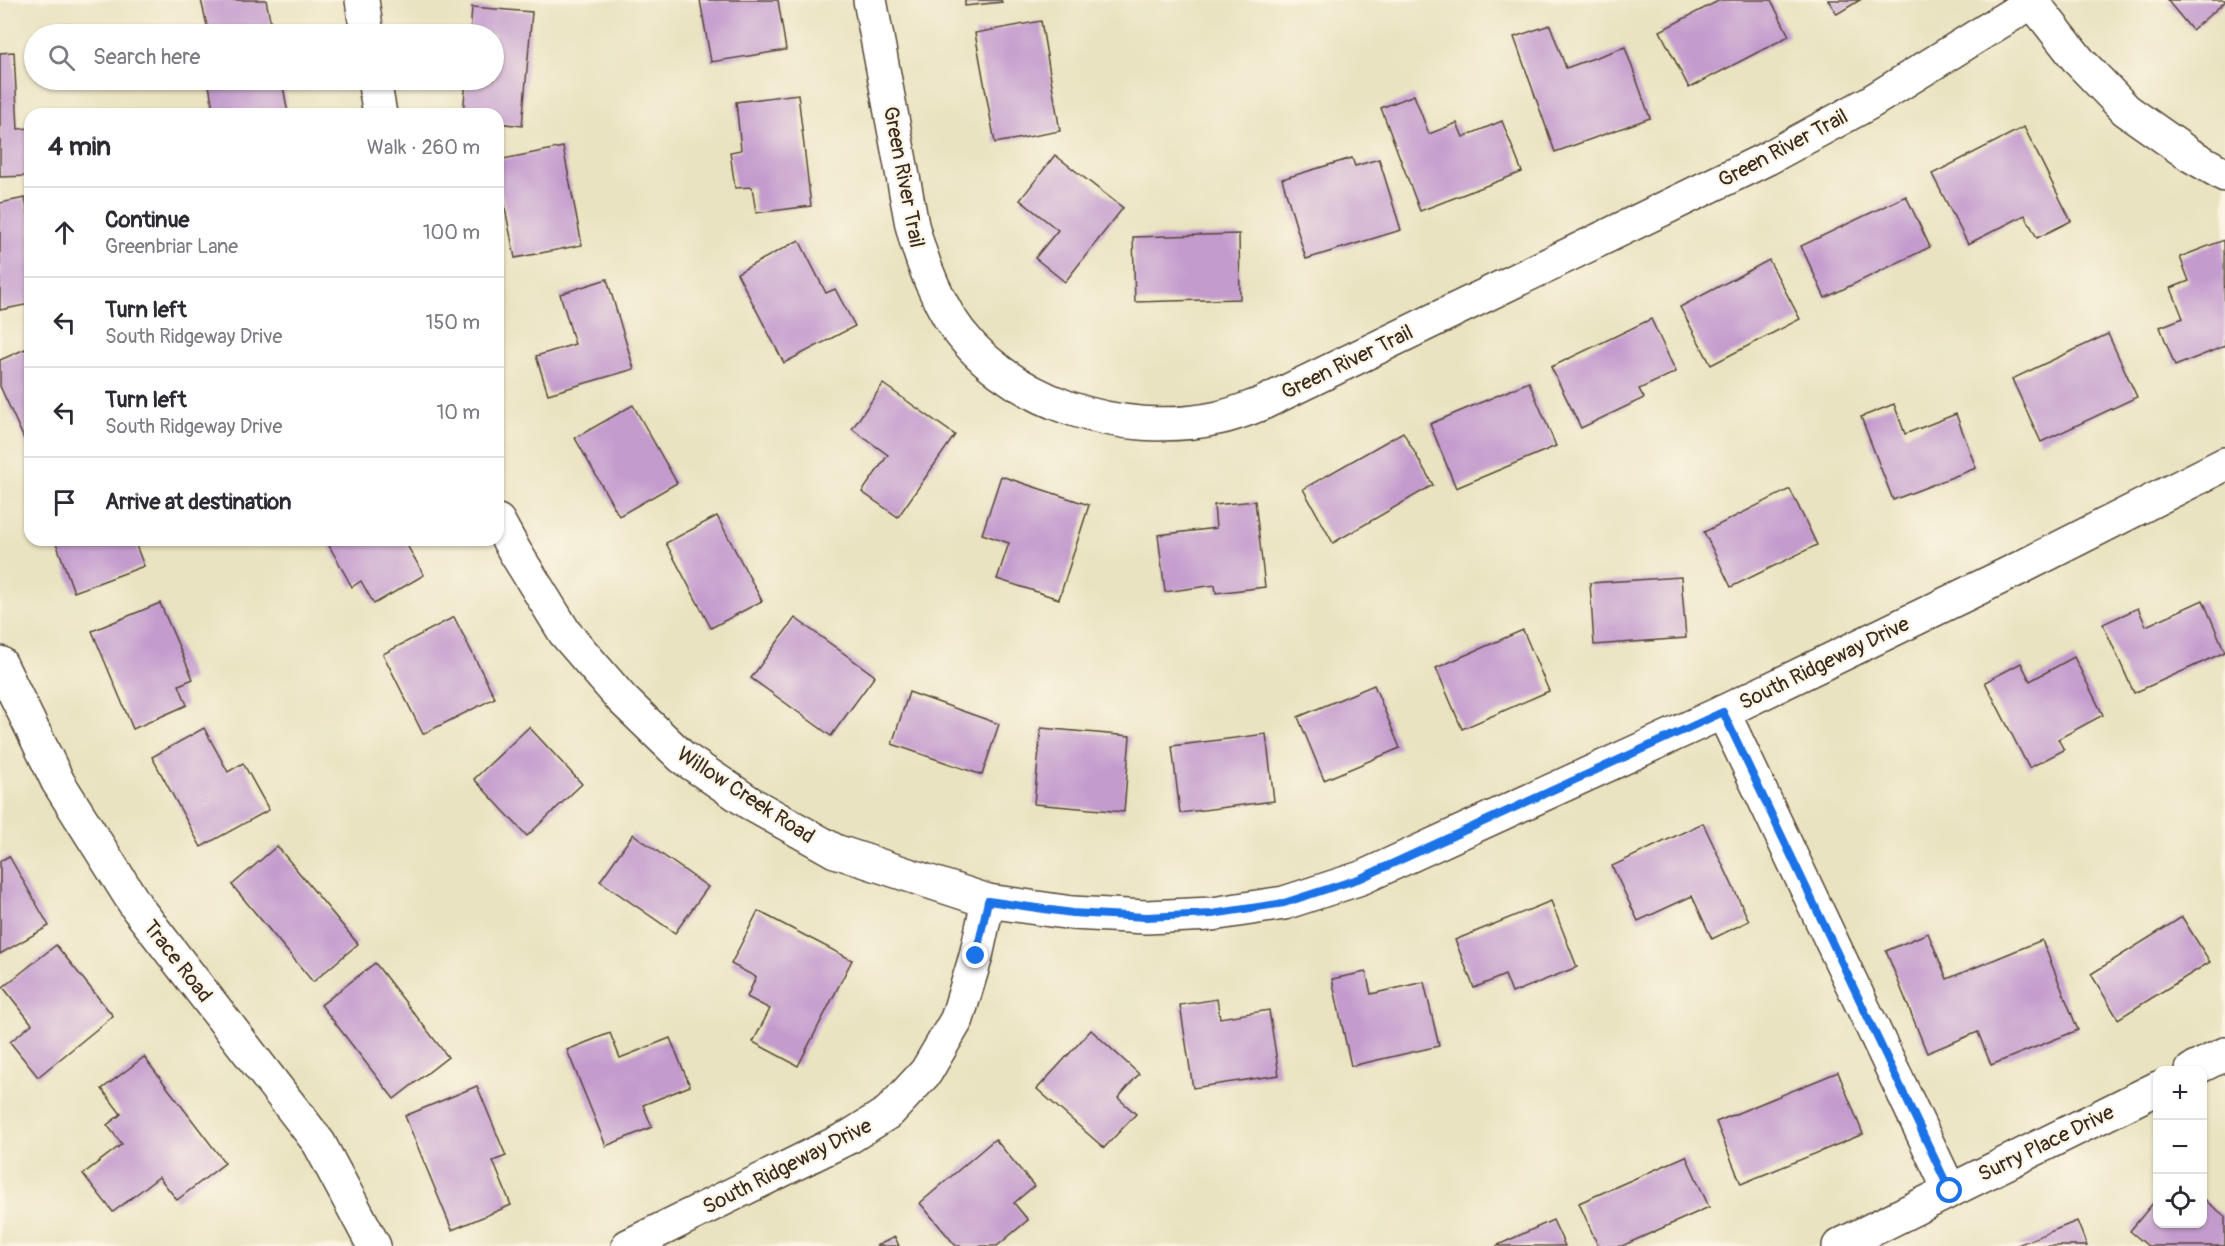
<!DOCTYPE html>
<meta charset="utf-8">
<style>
:root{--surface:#fff;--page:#f7f7f7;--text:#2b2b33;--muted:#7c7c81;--line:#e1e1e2}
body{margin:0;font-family:Pangolin,sans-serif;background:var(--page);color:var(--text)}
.controls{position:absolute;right:18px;bottom:18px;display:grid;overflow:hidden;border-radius:12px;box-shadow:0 2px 4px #0004}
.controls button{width:54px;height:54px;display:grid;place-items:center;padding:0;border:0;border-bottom:2px solid var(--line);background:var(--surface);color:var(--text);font:30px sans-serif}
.stop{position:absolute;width:18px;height:18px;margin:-14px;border:4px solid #1a73e8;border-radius:50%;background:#fff}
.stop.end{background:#1a73e8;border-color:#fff;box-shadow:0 2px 6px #0008}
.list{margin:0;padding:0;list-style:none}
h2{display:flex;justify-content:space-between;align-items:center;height:78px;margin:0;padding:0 24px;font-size:26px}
h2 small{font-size:20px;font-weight:400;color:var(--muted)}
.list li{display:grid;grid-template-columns:39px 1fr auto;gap:18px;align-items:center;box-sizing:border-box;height:90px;padding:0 24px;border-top:2px solid var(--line)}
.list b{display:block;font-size:22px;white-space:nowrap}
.list p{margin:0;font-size:20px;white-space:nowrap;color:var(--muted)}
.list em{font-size:20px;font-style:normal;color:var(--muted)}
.icon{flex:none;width:33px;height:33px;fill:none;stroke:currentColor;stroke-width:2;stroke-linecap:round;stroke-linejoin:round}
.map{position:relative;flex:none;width:2225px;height:1246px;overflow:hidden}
.search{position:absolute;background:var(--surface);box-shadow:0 2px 4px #0004;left:24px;top:24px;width:480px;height:66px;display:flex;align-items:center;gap:15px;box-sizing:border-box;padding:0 21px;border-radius:33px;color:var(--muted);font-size:22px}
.panel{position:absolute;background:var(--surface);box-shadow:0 2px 4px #0004;left:24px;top:108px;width:480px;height:438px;border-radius:18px}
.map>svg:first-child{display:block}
.building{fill:#c39bcd}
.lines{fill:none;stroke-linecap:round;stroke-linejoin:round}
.minor-casing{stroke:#554636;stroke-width:36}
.minor{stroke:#fff;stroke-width:33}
.route{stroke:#1a73e8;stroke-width:8}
.labels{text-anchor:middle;stroke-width:4.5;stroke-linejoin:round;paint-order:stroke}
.street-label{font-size:21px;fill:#3b2a1e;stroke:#fcf5e5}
</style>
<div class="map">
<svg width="2225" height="1246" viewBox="0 0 2225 1246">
<rect width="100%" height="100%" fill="#fcf5e5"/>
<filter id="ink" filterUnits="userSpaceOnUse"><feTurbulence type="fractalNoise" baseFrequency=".0167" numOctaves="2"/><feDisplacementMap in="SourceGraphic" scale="12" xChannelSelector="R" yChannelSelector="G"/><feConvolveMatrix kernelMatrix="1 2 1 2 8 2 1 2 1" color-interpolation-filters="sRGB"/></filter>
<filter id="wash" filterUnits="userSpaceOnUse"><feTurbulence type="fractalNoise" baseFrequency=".008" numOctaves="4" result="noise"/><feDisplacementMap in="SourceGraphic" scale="24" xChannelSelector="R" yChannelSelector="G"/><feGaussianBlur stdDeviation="1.35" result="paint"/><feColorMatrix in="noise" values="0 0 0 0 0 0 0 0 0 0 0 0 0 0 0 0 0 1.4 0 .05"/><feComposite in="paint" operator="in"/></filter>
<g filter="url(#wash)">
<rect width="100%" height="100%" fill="#e9e3c1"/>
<g id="blocks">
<g class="building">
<polygon points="201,0 266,0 273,34 209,34"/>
<polygon points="700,0 778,0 786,50 711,62"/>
<polygon points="965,0 1001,0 1002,2 965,6"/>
<polygon points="1720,0 1771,0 1789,36 1689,88 1660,31"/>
<polygon points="1828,0 1860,0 1837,14"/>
<polygon points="2167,0 2225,0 2225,2 2192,30"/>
<polygon points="472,7 532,12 522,126 498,123 498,114 463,114 466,80 494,80 494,34 470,34"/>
<polygon points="1041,21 1060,131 995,143 975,33"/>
<polygon points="1550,25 1566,68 1625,47 1650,118 1555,152 1514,37"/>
<polygon points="14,52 18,129 30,128 30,176 0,177 0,53"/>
<polygon points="243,80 282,80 288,114 214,114 209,85"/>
<polygon points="798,94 811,206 756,213 752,187 735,188 730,152 741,150 736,102"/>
<polygon points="1414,95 1429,134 1457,123 1463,137 1502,121 1522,172 1420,211 1381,108"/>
<polygon points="2024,127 2071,221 2037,238 2025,215 1968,244 1932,174"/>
<polygon points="563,147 582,245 515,258 498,173 498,160"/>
<polygon points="1055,155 1123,208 1065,282 1035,258 1058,230 1020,200"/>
<polygon points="1352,158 1355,166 1379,159 1401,230 1306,259 1282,179"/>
<polygon points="1906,196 1930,247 1825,298 1801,246"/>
<polygon points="25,198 30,221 30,304 0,310 0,203"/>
<polygon points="1239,234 1240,299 1135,302 1133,237"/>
<polygon points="799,240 826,293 835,289 855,326 784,363 737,273"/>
<polygon points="2224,240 2225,346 2175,366 2160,327 2183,318 2171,288 2189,281 2180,257"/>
<polygon points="1769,260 1800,319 1711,365 1680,307"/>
<polygon points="607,279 634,369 548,394 536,356 575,344 560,294"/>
<polygon points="1651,319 1676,372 1639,389 1644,398 1581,428 1551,367"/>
<polygon points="2108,334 2137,397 2041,442 2012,379"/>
<polygon points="30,347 30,452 0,386 0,360"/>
<polygon points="1529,382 1556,446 1456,488 1430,424"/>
<polygon points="883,384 955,435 898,517 862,492 888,455 852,429"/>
<polygon points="1894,404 1905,434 1956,414 1976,468 1893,500 1861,417"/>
<polygon points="633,405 677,483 619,516 575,438"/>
<polygon points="1403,432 1433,485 1333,543 1303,489"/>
<polygon points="1001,476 1089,505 1059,599 997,579 1009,543 982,534"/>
<polygon points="1790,489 1817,545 1731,587 1704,532"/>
<polygon points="1255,501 1265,587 1216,593 1215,585 1165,592 1158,535 1216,528 1214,505"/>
<polygon points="717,516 762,601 711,628 666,543"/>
<polygon points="55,540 134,540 144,566 74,592"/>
<polygon points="326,540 404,540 424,575 374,604 361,581 352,587"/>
<polygon points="1681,577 1686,638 1594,645 1590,583"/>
<polygon points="2203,600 2225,652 2134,693 2103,624 2138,608 2146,626"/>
<polygon points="160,603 193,679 179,685 187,705 133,729 92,631"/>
<polygon points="454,617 495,698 423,734 383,654"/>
<polygon points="795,618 875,676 831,736 751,678"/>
<polygon points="1523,630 1549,691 1462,729 1436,668"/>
<polygon points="2074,657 2103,715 2058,739 2064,750 2029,768 1985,682 2021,663 2030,681"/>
<polygon points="1374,685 1400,748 1324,780 1298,717"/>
<polygon points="909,692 999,724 982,775 892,744"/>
<polygon points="529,727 582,784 527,836 474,779"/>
<polygon points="204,728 228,772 243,763 269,810 201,847 152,757"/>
<polygon points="1041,728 1130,736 1124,812 1034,804"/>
<polygon points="1266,734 1274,801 1180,813 1172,746"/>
<polygon points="1703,823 1749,921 1712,939 1692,896 1638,921 1612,866"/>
<polygon points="633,834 708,887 675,933 600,881"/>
<polygon points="277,846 358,944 313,982 232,885"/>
<polygon points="9,856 49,926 0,954 0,861"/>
<polygon points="1551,901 1577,967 1512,993 1505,975 1474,988 1455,940"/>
<polygon points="758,911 852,960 798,1066 753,1042 770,1009 747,997 756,977 731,964"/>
<polygon points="2182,917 2210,962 2118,1019 2091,974"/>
<polygon points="1928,933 1947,979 2042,940 2078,1030 1991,1065 1978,1032 1927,1053 1886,951"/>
<polygon points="56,945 113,1016 38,1077 10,1042 32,1024 3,987"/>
<polygon points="375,963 448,1057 394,1099 321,1005"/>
<polygon points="1366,972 1371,994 1424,982 1439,1046 1351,1066 1332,979"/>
<polygon points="1217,999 1220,1018 1269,1010 1279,1075 1193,1088 1180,1005"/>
<polygon points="1091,1030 1139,1074 1118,1098 1136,1114 1104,1148 1037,1089"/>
<polygon points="610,1033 620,1058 670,1038 690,1086 643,1105 652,1127 606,1146 567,1050"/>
<polygon points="144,1057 225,1163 177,1200 159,1177 113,1212 83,1174 122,1144 107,1125 121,1114 102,1089"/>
<polygon points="1838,1072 1863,1134 1741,1184 1716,1122"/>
<polygon points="477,1086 506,1156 493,1161 511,1205 452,1230 405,1116"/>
<polygon points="995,1139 1034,1186 1014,1203 1028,1220 997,1246 956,1246 920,1203"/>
<polygon points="1686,1156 1709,1207 1622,1246 1598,1246 1579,1203"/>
<polygon points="2158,1197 2158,1224 2202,1224 2202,1198 2225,1216 2225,1246 2148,1246 2130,1231"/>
<polygon points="1553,1220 1565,1246 1496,1246"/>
<polygon points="2077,1221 2087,1246 2015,1246"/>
<polygon points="895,1237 899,1246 876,1246"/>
</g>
</g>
</g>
<g filter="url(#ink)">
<use href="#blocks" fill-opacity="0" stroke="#554636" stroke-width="1.5"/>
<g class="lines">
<g class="minor-casing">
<g id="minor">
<polyline points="362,0 367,34"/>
<path d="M870 0 912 225C920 257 932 288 949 317 1003 403 1122 439 1218 418 1233 415 1247 409 1261 404L1768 158 1869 103 2032 2"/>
<polyline points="2031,0 2079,61 2126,110 2190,155 2225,175"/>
<polyline points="374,80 380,114"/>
<polyline points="498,521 515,552 565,633 622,699 682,757 753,805 835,851 988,901 1072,913 1146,917 1212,914 1284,903 1361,878 1723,712 2020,568 2225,464"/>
<polyline points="0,663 58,782 138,909 319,1143 374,1246"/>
<polyline points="1723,712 1950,1191"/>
<polyline points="2192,1070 2225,1054"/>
<polyline points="628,1246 851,1136 889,1112 926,1072 957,1019 976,956 988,901"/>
<polyline points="1839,1246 2158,1088"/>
</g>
</g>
<use href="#minor" class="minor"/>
</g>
</g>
<g class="lines" filter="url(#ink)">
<polyline class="route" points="976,956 988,901 1072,913 1146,917 1212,914 1284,903 1361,878 1723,712 1950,1191"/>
</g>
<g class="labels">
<g class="street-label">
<text transform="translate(1783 148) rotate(-28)" y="7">Green River Trail</text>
<text transform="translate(904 177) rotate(79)" y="7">Green River Trail</text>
<text transform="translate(1347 362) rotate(-26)" y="7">Green River Trail</text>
<text transform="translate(1824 663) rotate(-26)" y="7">South Ridgeway Drive</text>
<text transform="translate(746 795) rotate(33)" y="7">Willow Creek Road</text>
<text transform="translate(178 961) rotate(52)" y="7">Trace Road</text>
<text transform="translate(2046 1143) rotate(-26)" y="7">Surry Place Drive</text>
<text transform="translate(787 1166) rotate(-27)" y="7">South Ridgeway Drive</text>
</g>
</g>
</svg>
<div class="controls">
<button>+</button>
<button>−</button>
<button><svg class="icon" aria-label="locate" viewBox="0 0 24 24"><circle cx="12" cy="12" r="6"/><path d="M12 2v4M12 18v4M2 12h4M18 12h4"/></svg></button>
</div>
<div class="stop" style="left:1950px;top:1191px"></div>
<div class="stop end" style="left:976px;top:956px"></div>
<div class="search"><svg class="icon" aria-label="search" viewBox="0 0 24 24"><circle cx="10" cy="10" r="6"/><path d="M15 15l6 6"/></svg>Search here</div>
<section class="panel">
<h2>4 min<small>Walk · 260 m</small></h2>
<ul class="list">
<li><svg class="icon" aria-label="ahead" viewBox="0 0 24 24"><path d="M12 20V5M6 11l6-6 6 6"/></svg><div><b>Continue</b><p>Greenbriar Lane</p></div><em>100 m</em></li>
<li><svg class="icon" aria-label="left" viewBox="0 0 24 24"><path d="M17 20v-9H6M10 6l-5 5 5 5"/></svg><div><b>Turn left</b><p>South Ridgeway Drive</p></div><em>150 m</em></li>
<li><svg class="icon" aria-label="left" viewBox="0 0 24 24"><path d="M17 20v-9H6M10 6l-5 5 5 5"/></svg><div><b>Turn left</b><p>South Ridgeway Drive</p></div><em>10 m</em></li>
<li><svg class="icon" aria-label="arrive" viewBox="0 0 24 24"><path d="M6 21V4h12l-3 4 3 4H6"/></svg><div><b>Arrive at destination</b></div></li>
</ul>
</section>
</div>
